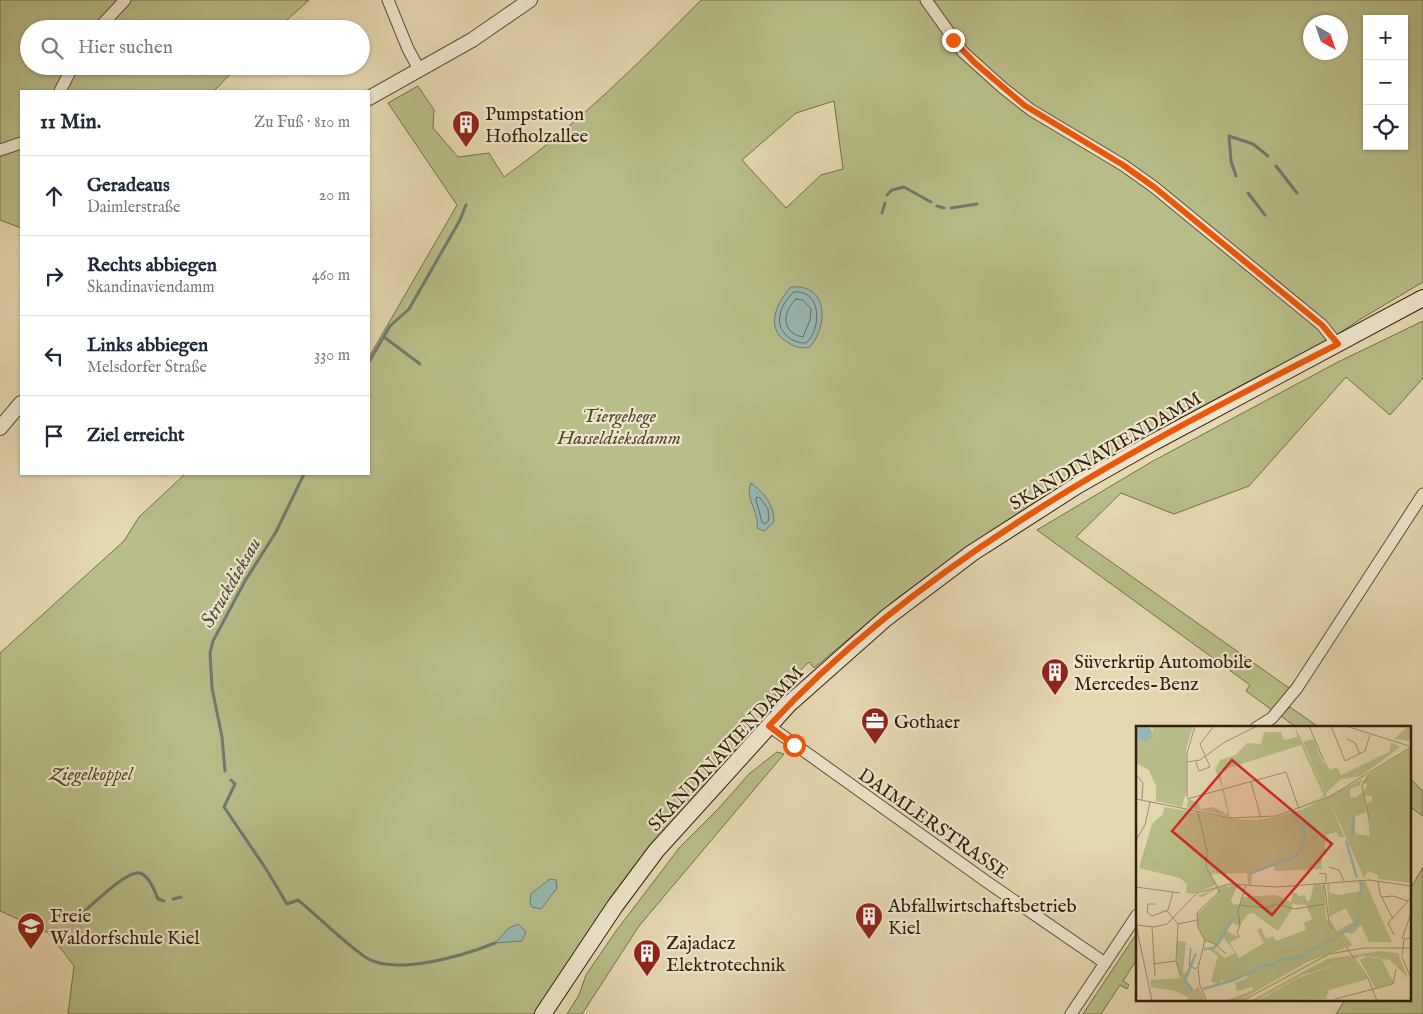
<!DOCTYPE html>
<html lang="de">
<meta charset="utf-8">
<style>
:root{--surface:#fff;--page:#f2f2f3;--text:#1f2937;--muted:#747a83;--line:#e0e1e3}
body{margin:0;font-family:"IM FELL English",serif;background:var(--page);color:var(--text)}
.controls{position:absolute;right:15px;top:15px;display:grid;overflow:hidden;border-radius:0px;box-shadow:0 1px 4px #0004}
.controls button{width:45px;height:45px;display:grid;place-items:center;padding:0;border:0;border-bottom:1px solid var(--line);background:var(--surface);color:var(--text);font:25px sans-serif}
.compass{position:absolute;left:1303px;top:15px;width:45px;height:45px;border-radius:50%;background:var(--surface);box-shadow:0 1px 4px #0004;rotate:140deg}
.stop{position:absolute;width:15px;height:15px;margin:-11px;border:4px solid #ea580c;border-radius:50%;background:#fff}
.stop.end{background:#ea580c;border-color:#fff;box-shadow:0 1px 5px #0008}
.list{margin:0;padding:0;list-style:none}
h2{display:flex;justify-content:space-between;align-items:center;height:65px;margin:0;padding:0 20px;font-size:21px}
h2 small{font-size:16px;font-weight:400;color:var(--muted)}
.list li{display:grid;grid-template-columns:32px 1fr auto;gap:15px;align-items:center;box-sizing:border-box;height:80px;padding:0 20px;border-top:1px solid var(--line)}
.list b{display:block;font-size:19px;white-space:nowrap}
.list p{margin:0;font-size:16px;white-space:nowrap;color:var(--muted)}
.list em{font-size:16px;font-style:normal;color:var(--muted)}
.icon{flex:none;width:28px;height:28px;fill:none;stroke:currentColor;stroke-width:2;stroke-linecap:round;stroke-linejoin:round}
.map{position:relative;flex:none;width:1423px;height:1014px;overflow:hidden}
.search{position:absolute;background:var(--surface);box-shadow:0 1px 4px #0004;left:20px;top:20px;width:350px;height:55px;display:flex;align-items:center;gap:12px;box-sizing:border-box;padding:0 18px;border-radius:28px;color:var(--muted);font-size:19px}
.panel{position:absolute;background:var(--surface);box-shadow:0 1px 4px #0004;left:20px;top:90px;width:350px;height:385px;border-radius:0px}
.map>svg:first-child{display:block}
.green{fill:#b8bd89;stroke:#766e4b;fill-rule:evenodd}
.water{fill:#97b8b2;stroke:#6f7a70}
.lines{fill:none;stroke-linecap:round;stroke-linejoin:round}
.shore{stroke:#666b60;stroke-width:1}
.stream{stroke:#6f7a70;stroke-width:3}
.minor-casing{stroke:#604c36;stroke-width:13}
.tertiary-casing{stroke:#604c36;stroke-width:16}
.secondary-casing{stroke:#341e0d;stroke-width:18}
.minor{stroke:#eee5cc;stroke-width:11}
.tertiary{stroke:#eee5cc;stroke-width:14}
.secondary{stroke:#eee5cc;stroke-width:16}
.route{stroke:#ea580c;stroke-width:6}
.labels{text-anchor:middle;stroke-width:4.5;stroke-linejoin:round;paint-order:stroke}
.poi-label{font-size:19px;fill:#341e0d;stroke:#eee5cc;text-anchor:start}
.park-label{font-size:19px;font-style:italic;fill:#55462c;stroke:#eee5cc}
.street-label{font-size:19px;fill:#341e0d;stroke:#eee5cc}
.water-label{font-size:20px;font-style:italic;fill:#524c3f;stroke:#eee5cc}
.inset-river{fill:none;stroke:#97b8b2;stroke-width:2.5}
.inset-road{fill:none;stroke:#9e8d6f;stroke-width:1}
.view{fill:#d62828;fill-opacity:0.15;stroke:#d62828;stroke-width:2.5}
.inset-edge{fill:none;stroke:#341e0d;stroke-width:2.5}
</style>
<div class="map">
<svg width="1423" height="1014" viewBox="0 0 1423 1014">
<rect width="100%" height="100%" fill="#e5d7b0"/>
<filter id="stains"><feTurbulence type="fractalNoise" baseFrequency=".004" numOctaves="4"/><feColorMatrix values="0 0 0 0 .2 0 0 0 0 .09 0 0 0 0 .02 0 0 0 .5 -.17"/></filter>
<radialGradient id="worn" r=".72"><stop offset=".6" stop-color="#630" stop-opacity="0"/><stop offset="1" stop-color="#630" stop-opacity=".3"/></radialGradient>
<g class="green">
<polygon points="0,0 309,0 277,29 29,29 29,66 238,66 214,91 21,91 21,228 0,220"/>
<path d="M701 0H1423V282L1359 320 1303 358 1142 440 1040 499 962 551 896 599 814 668 809 662 775 694 779 700 693 798 633 872 534 1014H68L74 966 49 933 0 911V653L124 541 139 517 185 474H369V357L457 205 388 103 418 86 434 110 433 128 458 157 489 153 504 177C577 125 639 63 701 0ZM1367 19H1404V146H1367ZM1310 22H1340V52H1310ZM834 101 843 169 821 175 786 208 742 160 796 113Z"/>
<polygon points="1423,321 1423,378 1390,415 1346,377 1249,486 1174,514 1121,493 1076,537 1289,688 1272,710 1246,691 1250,685 1037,530 1153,461 1338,362"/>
<polygon points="1290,707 1320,728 1297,728 1281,716"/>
<polygon points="777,752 784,754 639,926 582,1014 567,1014 579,995 586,975 616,931 680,847 720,807 749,774"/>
<polygon points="1409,777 1423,792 1423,816 1409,806"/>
<polygon points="1423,867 1423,1014 1336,1014 1345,1000 1409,1000 1409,891"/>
<polygon points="1137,933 1137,959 1123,981 1129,985 1127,989 1120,985 1101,1014 1083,1014"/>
</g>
<g class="water">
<path d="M791 287C829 283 828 326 810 347 800 349 795 347 787 342 764 328 777 302 791 287Z"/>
<path d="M751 483C764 493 774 504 774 522L764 531 757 528C760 513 744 498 751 483Z"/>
<polygon points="550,879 556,880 557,888 541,909 532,907 530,903 531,894"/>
<polygon points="518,924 526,932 522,941 495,943 509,928"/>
</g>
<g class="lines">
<g class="shore">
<path d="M794 292C822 289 822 329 806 343 800 343 796 342 791 339 772 327 779 305 794 292Z"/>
<path d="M796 299 803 300 811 309 810 320 803 337C781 333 782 312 796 299Z"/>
<polygon points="757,497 760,498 768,509 769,520 765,524 762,522 756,500"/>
</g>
<g class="stream">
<polyline points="1276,166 1297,193"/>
<polyline points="1236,176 1231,161 1229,136 1253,144 1268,156"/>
<polyline points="1248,193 1265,215"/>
<polyline points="887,195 892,190 904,187 931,202"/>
<polyline points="937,206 944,208"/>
<polyline points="951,208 977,204"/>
<polyline points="882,213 885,203"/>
<polyline points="384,337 420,364"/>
<polyline points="369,362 390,326 409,309 460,220 466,205"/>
<polyline points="225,771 222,737 212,688 210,653 213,641 245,581 276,532 304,474"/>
<path d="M231 780 235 784 224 807 266 869 287 904 298 900C320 918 342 941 365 957 395 977 465 955 495 943"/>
<polyline points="173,899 181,897"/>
<path d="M80 915C91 906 128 869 140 873 150 877 154 890 158 899L164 901"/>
</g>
<g class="minor-casing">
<g id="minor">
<polyline points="388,0 408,49 419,69"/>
<polyline points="926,0 963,52 1003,88 1031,110 1123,165 1154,187 1322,325 1337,344"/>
<polyline points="98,29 125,0"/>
<polyline points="60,91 73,66"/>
<polyline points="0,150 21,143"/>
<polyline points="769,726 987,882 1105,963"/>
<polyline points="1256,728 1272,718 1297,688 1423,494"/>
<polyline points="1071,1014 1137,915"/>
</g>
</g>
<g class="tertiary-casing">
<g id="tertiary">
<polyline points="369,98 472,40 530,0"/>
<polyline points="0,428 21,403"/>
</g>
</g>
<g class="secondary-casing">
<polyline id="secondary" points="543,1014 615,906 656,851 789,704 886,618 972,553 1078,485 1154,442 1423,298"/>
</g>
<use href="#minor" class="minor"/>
<use href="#tertiary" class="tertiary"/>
<use href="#secondary" class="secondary"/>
</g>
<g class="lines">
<path class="route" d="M794 745 769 726C921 560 1139 445 1338 344L1322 325 1154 187 1123 165 1024 105 975 63 953 40"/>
</g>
<defs>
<g id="building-pin" transform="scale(1.4375)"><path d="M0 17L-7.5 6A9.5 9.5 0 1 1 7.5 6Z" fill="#8f2418" stroke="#eee5cc"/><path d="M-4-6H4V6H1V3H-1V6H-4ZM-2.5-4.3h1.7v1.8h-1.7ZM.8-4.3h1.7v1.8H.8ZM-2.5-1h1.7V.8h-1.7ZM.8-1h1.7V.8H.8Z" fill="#fff"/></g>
<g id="office-pin" transform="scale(1.4375)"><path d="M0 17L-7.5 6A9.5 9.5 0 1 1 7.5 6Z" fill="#8f2418" stroke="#eee5cc"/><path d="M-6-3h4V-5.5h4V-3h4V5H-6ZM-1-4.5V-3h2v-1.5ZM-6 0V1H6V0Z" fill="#fff"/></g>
<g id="school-pin" transform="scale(1.4375)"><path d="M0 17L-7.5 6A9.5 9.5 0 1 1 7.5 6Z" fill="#8f2418" stroke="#eee5cc"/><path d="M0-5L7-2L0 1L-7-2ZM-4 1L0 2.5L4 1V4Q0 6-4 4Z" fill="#fff"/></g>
</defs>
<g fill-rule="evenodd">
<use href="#building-pin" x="466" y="124"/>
<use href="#building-pin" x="1055" y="672"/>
<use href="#office-pin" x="875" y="721"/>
<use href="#building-pin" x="869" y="916"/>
<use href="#school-pin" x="31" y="926"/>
<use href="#building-pin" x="647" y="953"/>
</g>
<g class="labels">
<g class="poi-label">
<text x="485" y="120">Pumpstation<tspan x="485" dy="22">Hofholzallee</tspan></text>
<text x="1074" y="668">Süverkrüp Automobile<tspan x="1074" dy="22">Mercedes-Benz</tspan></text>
<text x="894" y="728">Gothaer</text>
<text x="888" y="912">Abfallwirtschaftsbetrieb<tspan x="888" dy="22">Kiel</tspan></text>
<text x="50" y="922">Freie<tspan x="50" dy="22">Waldorfschule Kiel</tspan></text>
<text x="666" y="949">Zajadacz<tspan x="666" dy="22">Elektrotechnik</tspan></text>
</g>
<g class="park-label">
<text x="619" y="422">Tiergehege<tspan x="619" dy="22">Hasseldieksdamm</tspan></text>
<text x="91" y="780">Ziegelkoppel</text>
</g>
<g class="street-label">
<text transform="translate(1105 450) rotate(-30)" y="7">SKANDINAVIENDAMM</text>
<text transform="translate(725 748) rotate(-47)" y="7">SKANDINAVIENDAMM</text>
<text transform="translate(934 823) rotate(35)" y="7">DAIMLERSTRASSE</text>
</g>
<g class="water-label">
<text transform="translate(230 582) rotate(-60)" y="7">Struckdieksau</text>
</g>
</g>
<g transform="translate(1136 726)">
<rect width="275" height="275" fill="#e5d7b0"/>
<path d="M7 0H57L50 23 51 62 46 81 20 75V60L13 44 0 37V12L13 14 17 4 16 1ZM159 0 191 70 164 81 188 70 165 19 84 45 87 63 79 43 84 34 99 29 111 17 125 18 128 6H145L148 14 161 11ZM272 0H275L274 15 258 13ZM173 14H178L187 37 189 36 194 44 201 41 205 49 253 26 255 16 264 21 225 50 205 53 190 67 167 16ZM275 21V157L242 153V149L232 145 228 152 193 73 208 111H203L200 106 190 109 192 112 188 120 191 128 187 129 185 139 187 143 139 145 138 140 116 148 115 159 112 158 111 147 78 148 75 149 80 159 57 168 50 167 51 158 44 152 3 142 16 98 27 88 28 81 101 93 122 94 143 90 168 83 227 53 223 60 214 63V71L219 72 230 63 231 58 226 57 232 50 227 52ZM228 70H236V75L230 78 234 110 221 108 219 104 218 91 230 86ZM86 64H88L94 91 50 81 53 73 63 78 64 83 77 81 92 88ZM223 155H229L256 216H233L225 199 216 208 207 206 216 219 212 222 194 197V193L201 205 217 196 210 182 193 191 191 157H194L193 166 203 169 224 165ZM178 158 188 159 190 192 209 222 171 236 103 275H89L117 264 116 261 101 265 99 257 111 252 112 247 87 257V253L82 258 75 255 82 230 74 224 79 218 78 223 89 232 99 227 88 212 82 220 69 213 63 204 61 189 83 167 80 163 66 171 61 170 82 161 84 165V161L98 159H102L95 174 97 178 104 179 107 171 140 169 155 176 157 167H161L162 170 169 169 170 175 174 174ZM156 178 170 179 176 193 168 197 170 204 140 215 137 210 130 213 125 202 121 204 128 217 103 232 94 217 103 211 89 204 95 196 103 200 112 188 117 187 142 205 156 183ZM41 215 50 216 47 246 51 248V258L59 264 53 271 62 260 70 275H51L52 271 39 265 15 261 14 254 46 252 41 239ZM244 225 262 227 272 252 254 234 227 230 164 250 120 275H114L191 233ZM231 230 245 232 258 257 239 262 224 234ZM217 233 232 253 193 264 190 273 122 275 162 252Z" fill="#b8bd89" fill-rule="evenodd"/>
<path d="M0 7a8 8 0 1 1 16 0a8 8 0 1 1-16 0Z" fill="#97b8b2"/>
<path class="inset-river" d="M157 93 167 100 169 108 166 121M216 112 218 91M210 115 221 152M115 147 159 131 166 122M222 175 226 161 224 156M203 209 221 198 222 188M68 223 78 222 99 190M67 263 98 254 132 238 136 240 145 233 162 232 198 212M57 265 49 254 60 227"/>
<path class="inset-road" d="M173 0 188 35M195 0 209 35 229 25 234 9M210 0 273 20M211 13 219 17 224 28M51 36 64 34 89 16 121 0M60 36 63 45 74 41 64 18 78 0M0 49 7 57 6 74M233 49 226 60 233 92M115 56 125 92M51 71V27L59 0M0 73 95 92 140 90 193 71 275 21M51 73 150 46 163 83M62 86 71 125 70 141 84 165 61 187 62 202 69 214M0 114 9 99 14 76M193 141 203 144 208 155M183 147 190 148V156M242 155 244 168 257 193M188 156 193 197 232 252 241 275M0 161 44 167M245 171 257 170 272 175M19 178H12L11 186 16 190 32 184 37 166M103 179 129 182 142 178 158 183 189 178M31 185 42 198 61 194M42 198 40 235 45 251M0 199 18 201 31 198 61 167 93 158 141 161 233 154 275 160M0 199 16 275M16 201 19 250M258 209 252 197 275 172M104 211 101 207 104 199 102 184 110 159M266 213 275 187M69 214 62 242 64 260 71 275M69 214 79 218 90 228M55 222 53 239 59 243 61 241M266 230 268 213 275 212M266 231 274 250M17 238 40 235M199 273 257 258 260 243M106 275 193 228 228 222H275"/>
<path class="view" d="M96 34 196 118 136 189 36 105Z"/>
<rect width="275" height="275" class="inset-edge"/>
</g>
<rect width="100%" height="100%" filter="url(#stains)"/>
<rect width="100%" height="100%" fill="url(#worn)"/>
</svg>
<div class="controls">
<button>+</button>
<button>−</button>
<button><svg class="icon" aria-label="locate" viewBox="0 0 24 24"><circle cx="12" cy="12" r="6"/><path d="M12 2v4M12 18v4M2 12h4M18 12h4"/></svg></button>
</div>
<svg class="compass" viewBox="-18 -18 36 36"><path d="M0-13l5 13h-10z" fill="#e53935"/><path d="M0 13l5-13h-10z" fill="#747a83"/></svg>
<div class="stop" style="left:794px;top:745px"></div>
<div class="stop end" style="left:953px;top:40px"></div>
<div class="search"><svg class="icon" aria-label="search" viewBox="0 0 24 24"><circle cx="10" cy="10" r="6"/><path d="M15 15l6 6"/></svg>Hier suchen</div>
<section class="panel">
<h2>11 Min.<small>Zu Fuß · 810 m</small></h2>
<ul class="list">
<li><svg class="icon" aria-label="ahead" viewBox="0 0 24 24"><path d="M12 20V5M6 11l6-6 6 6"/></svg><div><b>Geradeaus</b><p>Daimlerstraße</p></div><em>20 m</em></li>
<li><svg class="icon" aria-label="right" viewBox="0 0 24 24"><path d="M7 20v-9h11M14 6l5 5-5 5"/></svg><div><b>Rechts abbiegen</b><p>Skandinaviendamm</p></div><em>460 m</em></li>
<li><svg class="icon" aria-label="left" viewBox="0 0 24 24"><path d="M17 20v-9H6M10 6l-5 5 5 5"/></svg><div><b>Links abbiegen</b><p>Melsdorfer Straße</p></div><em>330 m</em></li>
<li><svg class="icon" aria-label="arrive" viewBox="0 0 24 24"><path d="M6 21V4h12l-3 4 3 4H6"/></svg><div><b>Ziel erreicht</b></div></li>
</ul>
</section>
</div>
